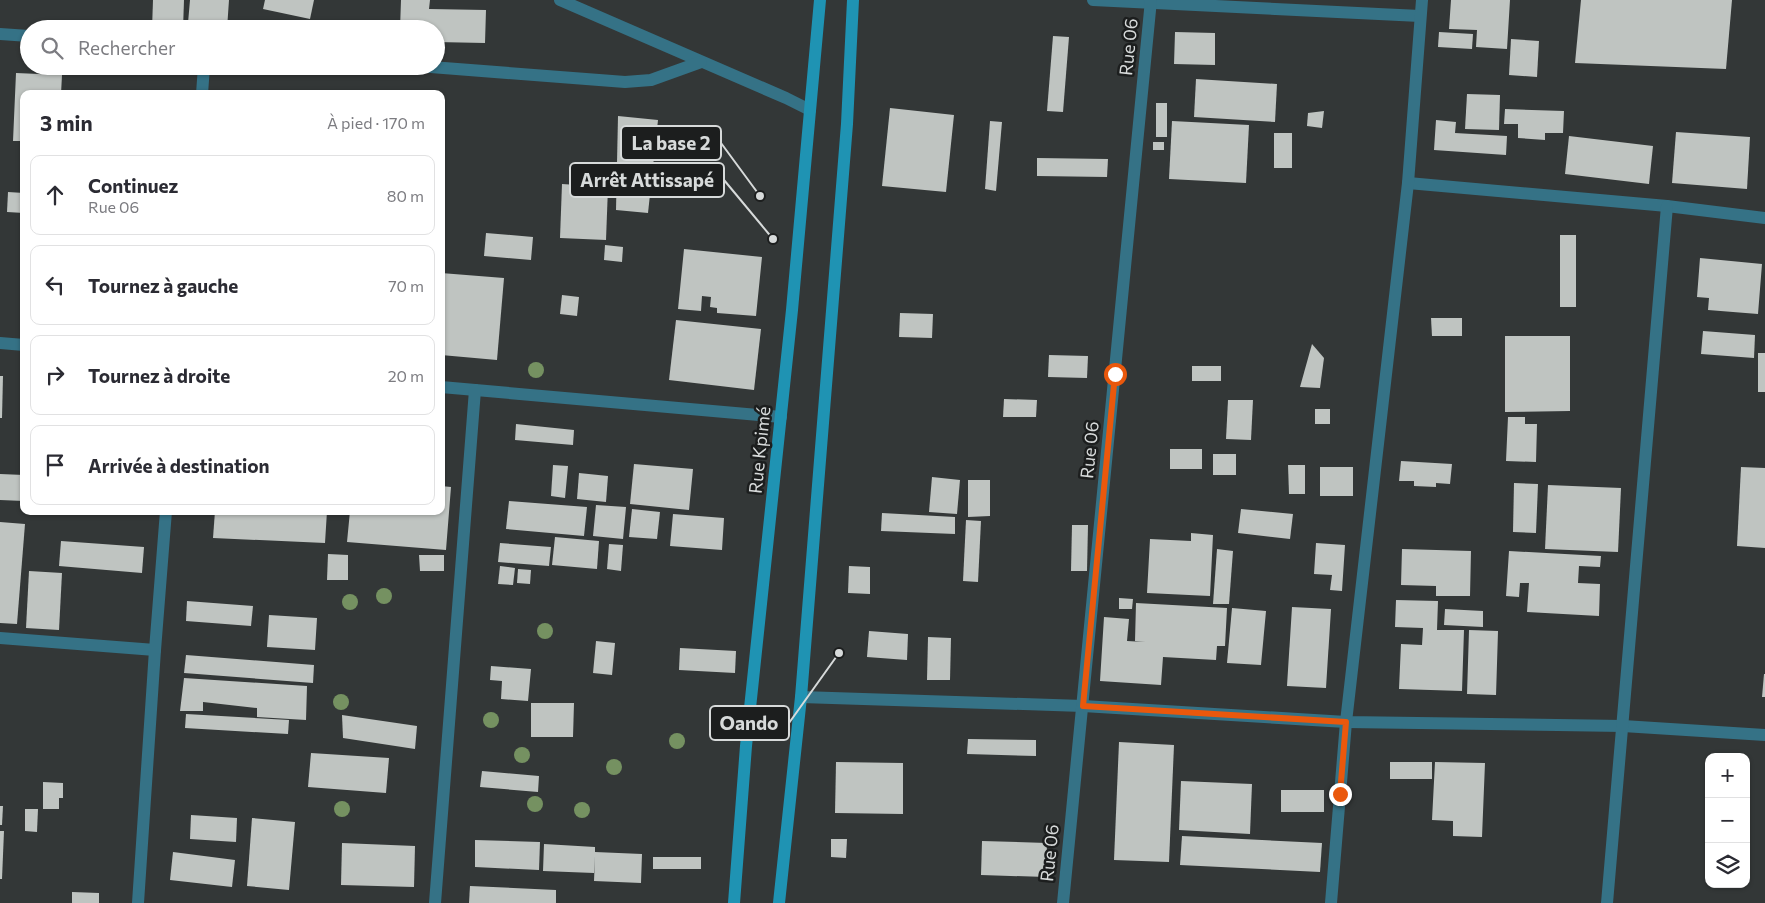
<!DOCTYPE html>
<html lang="fr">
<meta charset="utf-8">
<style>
:root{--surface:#fff;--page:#f2f2f3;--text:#2b2b33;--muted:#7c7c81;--line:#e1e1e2}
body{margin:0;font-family:Commissioner,sans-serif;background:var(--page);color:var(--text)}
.controls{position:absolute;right:15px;bottom:15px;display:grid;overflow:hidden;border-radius:10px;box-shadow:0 1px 4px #0004}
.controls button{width:45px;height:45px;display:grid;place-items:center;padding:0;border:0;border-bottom:1px solid var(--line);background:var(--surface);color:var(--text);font:25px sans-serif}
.stop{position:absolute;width:15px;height:15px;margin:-11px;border:4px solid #ea580c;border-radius:50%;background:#fff}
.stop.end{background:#ea580c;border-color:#fff;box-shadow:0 1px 5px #0008}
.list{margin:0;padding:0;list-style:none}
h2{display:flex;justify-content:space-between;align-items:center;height:65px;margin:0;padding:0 20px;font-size:21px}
h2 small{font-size:16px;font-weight:400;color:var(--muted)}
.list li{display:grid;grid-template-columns:32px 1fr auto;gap:15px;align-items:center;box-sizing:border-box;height:80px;margin:0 10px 10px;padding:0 10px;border:1px solid var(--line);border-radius:10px}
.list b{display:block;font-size:19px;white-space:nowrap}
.list p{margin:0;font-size:16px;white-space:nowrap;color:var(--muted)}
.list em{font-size:16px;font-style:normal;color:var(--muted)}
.icon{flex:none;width:28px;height:28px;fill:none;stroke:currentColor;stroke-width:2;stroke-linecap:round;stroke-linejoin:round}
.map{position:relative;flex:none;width:1765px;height:903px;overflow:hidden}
.search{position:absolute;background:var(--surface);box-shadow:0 1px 4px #0004;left:20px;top:20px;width:425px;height:55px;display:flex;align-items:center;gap:12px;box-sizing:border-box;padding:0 18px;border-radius:28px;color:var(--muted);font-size:19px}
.panel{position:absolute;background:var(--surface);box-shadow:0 1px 4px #0004;left:20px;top:90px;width:425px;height:425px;border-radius:10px}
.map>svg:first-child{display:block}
.building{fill:#bfc4c1}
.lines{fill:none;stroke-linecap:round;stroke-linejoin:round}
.minor{stroke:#357286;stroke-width:12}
.secondary{stroke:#1f93b3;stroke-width:12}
.tree{fill:#759161}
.route{stroke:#ea580c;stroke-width:6}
.labels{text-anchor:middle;stroke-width:5;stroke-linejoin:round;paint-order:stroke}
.street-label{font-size:18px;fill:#d7dada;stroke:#1c1e1e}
.leader{fill:none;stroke:#d7dada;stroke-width:2}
.callout-dot{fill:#d7dada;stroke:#1c1e1e;stroke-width:2}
.callout{fill:#1c1e1e;stroke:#d7dada;stroke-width:2}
.callout-label{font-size:19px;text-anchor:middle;font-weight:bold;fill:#d7dada}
</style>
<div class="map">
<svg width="1765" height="903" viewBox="0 0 1765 903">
<rect width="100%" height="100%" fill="#333737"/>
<g class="building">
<polygon points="153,0 184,0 183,29 152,29"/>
<polygon points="190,0 229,0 227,29 207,29 207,24 188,23"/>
<polygon points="265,0 314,0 310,19 263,9"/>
<polygon points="401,0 430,0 429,9 486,10 485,43 436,42 436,29 400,29"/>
<polygon points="1451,0 1510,0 1507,49 1476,47 1477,30 1449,29"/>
<polygon points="1581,0 1732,0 1726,69 1575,63"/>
<polygon points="1175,32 1215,33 1215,65 1174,64"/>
<polygon points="1439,32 1473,34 1472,49 1438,47"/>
<polygon points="1053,36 1069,37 1063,112 1047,111"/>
<polygon points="1511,39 1539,41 1537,77 1509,75"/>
<polygon points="16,73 62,75 61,94 24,94 24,141 13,141"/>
<polygon points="1196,79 1277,84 1275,122 1194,117"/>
<polygon points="1467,94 1500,95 1499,130 1465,129"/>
<rect x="1156" y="103" width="11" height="34"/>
<polygon points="890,108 954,115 946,192 882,186"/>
<polygon points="1505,109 1564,111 1563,133 1545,133 1545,140 1518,138 1518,124 1504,124"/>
<polygon points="1324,111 1322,128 1307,126 1308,113"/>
<polygon points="618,116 658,120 648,213 616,210"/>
<polygon points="1436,120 1456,122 1455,133 1507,136 1506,155 1434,150"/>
<polygon points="990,121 1002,122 996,191 985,189"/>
<polygon points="1172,121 1249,125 1246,183 1169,179"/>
<polygon points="1676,132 1750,137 1747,189 1672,183"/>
<rect x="1274" y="133" width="18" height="35"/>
<polygon points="1569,136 1653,146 1649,184 1565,174"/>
<rect x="1153" y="142" width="11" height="8"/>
<polygon points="1037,158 1108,159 1107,177 1037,176"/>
<polygon points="562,184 608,187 606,240 560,238"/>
<polygon points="8,192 24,193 24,213 7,212"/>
<polygon points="486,233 533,237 531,260 484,256"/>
<rect x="1560" y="235" width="16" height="72"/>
<polygon points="605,245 623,247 622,262 604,260"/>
<polygon points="684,249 762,257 756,316 717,313 717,308 710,307 711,297 702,296 701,311 678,309"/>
<polygon points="1700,258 1762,264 1758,314 1708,310 1709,298 1697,297"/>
<polygon points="441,273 504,278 497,360 441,355"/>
<polygon points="562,295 579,297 577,316 560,314"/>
<polygon points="900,313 933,314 932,338 899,337"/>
<polygon points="1431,318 1462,318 1462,336 1432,336"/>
<polygon points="676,320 761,329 754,390 669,380"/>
<polygon points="1703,331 1755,335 1754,358 1701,354"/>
<polygon points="1505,336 1570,336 1570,411 1505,412"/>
<polygon points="1312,344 1324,358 1320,388 1300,387"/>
<rect x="1758" y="353" width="7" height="39"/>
<polygon points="1049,355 1088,356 1087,378 1048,377"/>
<rect x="1192" y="366" width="29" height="15"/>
<polygon points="0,376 3,376 2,418 0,418"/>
<polygon points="1004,399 1037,400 1036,417 1003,417"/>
<polygon points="1228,400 1253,400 1251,440 1226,439"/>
<rect x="1315" y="409" width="15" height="15"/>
<polygon points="1508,417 1525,417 1525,424 1537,424 1536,462 1506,461"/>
<polygon points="516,424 574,430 573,445 515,440"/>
<rect x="1170" y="449" width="32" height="20"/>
<rect x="1213" y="454" width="23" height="21"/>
<polygon points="1401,461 1452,464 1450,484 1436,483 1436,487 1414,486 1414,481 1399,481"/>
<polygon points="634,464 693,469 689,510 630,504"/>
<polygon points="553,465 568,466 565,498 551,496"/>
<polygon points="1288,465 1305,465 1305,494 1289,494"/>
<rect x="1320" y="467" width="33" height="29"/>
<polygon points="1741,467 1765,468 1765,548 1737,546"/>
<polygon points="579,473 608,476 606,502 577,499"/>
<polygon points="0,474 24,475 24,501 0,500"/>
<polygon points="932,477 960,480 957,514 929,512"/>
<polygon points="968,480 990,480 990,516 968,517"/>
<polygon points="1514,483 1538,484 1536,533 1513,532"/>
<polygon points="1548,485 1621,488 1618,552 1545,549"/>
<polygon points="441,486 451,487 446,550 347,542 350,511 441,511"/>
<polygon points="509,501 587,507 584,536 506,529"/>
<polygon points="596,505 626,507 623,539 593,536"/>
<polygon points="632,509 660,512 657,539 629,537"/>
<polygon points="1241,509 1293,514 1290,539 1238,533"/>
<polygon points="215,511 327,511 325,543 213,538"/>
<polygon points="882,513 955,517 955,534 881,531"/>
<polygon points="673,514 724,518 722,550 670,546"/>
<polygon points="966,520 981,521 978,582 963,581"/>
<polygon points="0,522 25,524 17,624 0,623"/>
<polygon points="1072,525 1088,525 1087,571 1071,571"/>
<polygon points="1191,533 1213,535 1210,596 1147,593 1150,539 1191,541"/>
<polygon points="555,537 599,541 597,569 552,565"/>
<polygon points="61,541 144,547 142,573 59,566"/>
<polygon points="500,543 551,547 549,566 498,562"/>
<polygon points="1316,543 1345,545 1342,591 1330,590 1332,575 1314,574"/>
<polygon points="609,544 623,545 621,571 607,569"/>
<polygon points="1217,549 1233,551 1229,604 1213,604"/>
<polygon points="1402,549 1471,551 1470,596 1436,596 1436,586 1401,585"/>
<polygon points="1509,551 1601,556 1600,567 1579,566 1578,583 1600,584 1599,616 1527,612 1529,583 1520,583 1519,597 1506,596"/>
<polygon points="328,554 348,555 348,580 327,580"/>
<polygon points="419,555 444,555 444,571 420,571"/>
<polygon points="500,566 515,568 513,585 498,584"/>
<polygon points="849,566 870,567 870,594 848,593"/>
<polygon points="518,569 531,570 530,584 517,583"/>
<polygon points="29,571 62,573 59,630 26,628"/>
<polygon points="1119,598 1133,599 1132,609 1119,609"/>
<polygon points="1396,600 1438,601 1437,630 1464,630 1462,691 1399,689 1401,644 1422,645 1423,628 1395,627"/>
<polygon points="187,601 253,606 251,626 186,621"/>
<polygon points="1136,603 1227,608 1225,646 1217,646 1216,660 1163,657 1161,685 1100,681 1104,617 1129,619 1127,641 1145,642 1135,641"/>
<polygon points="1292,607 1331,609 1326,688 1287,686"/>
<polygon points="1232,608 1266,611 1261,665 1227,663"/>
<polygon points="1445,609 1483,611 1483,627 1444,625"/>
<polygon points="269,615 317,618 315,650 267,647"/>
<polygon points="1469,630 1498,631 1496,695 1467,694"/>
<polygon points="869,631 908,634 907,660 867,657"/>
<polygon points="928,637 951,638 950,680 927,680"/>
<polygon points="596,641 615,643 612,675 593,673"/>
<polygon points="680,648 736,651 735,673 679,670"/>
<polygon points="186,655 314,665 313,683 184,673"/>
<polygon points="491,666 531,669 528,701 501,699 502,681 490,680"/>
<polygon points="1764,674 1765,674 1765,697 1762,697"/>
<polygon points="184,678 307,686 306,720 257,717 257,708 203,702 203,711 180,711"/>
<polygon points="531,703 574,703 573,737 531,737"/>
<polygon points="186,714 289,720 288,734 185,728"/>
<polygon points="342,715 417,726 415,749 343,738"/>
<polygon points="968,739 1036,740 1036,756 967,754"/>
<polygon points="1119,742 1174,745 1169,862 1114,860"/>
<polygon points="311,753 389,758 386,793 308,787"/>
<polygon points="836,762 903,763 903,814 835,813"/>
<rect x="1390" y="762" width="42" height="17"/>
<polygon points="1435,762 1485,763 1482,837 1453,836 1453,821 1432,820"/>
<polygon points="482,771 539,776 538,792 480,787"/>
<polygon points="1181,781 1252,784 1250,834 1179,830"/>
<polygon points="43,782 63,783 63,798 59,798 59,809 43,809"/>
<rect x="1281" y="790" width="43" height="22"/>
<polygon points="0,806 3,806 2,825 0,825"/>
<polygon points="25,809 38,809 37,832 25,831"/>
<polygon points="191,815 237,818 236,842 190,839"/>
<polygon points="252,818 295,822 289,890 247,886"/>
<polygon points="0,831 4,831 2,879 0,879"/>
<polygon points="1182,836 1322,843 1320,872 1180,865"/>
<polygon points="831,839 847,839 846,858 831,857"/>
<polygon points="475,840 540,842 539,870 475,867"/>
<polygon points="982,841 1047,843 1046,877 981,875"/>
<polygon points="342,843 415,846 414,887 341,885"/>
<polygon points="544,844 595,847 595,852 642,854 641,883 594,881 595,856 594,873 543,871"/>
<polygon points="173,852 235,860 232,887 170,880"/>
<rect x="653" y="857" width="48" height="12"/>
<polygon points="470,886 556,890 556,903 469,903"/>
<polygon points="72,892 99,893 99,903 72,903"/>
</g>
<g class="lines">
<g class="minor">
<polyline points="560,0 786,98 810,110"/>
<polyline points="1093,0 1420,16"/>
<polyline points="0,34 29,36"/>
<polyline points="418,66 625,82 651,80 701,62"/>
<polyline points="202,94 204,66"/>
<polyline points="1408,183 1667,206 1765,218"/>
<polyline points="0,343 24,345"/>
<polyline points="441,387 781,417"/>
<polyline points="0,638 155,650"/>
<polyline points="801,697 1083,706 1346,722 1623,726 1765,735"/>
<polyline points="138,903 155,650 166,511"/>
<polyline points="435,903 475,390"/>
<polyline points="1063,903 1151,0"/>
<polyline points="1331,903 1346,722 1408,183 1422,0"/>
<polyline points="1607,903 1667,206"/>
</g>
<g class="secondary">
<polyline points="734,903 746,746 792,310 820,0"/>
<polyline points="779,903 801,697 847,124 853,0"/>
</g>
</g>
<g class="tree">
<circle cx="536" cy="370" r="8"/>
<circle cx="384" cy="596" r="8"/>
<circle cx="350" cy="602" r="8"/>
<circle cx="545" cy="631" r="8"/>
<circle cx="341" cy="702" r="8"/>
<circle cx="491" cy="720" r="8"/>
<circle cx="677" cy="741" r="8"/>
<circle cx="522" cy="755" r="8"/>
<circle cx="614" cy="767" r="8"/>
<circle cx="535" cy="804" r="8"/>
<circle cx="342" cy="809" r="8"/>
<circle cx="582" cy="810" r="8"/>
</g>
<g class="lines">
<polyline class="route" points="1115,374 1083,706 1346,722 1340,794"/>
</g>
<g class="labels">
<g class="street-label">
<text transform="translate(1129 47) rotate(-84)" y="6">Rue 06</text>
<text transform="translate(760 450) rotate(-84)" y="6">Rue Kpimé</text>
<text transform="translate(1090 450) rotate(-84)" y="6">Rue 06</text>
<text transform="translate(1050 853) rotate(-84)" y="6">Rue 06</text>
</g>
</g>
<path class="leader" d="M760 196L721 143M773 239L724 180M839 653L789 723"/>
<g class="callout-dot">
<circle cx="760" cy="196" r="5"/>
<circle cx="773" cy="239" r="5"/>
<circle cx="839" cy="653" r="5"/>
</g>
<g class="callout">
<rect x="621" y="126" width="100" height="34" rx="5"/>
<rect x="570" y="163" width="154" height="34" rx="5"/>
<rect x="710" y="706" width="79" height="34" rx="5"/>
</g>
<g class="callout-label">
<text x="671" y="150">La base 2</text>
<text x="647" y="187">Arrêt Attissapé</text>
<text x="749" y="730">Oando</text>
</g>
</svg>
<div class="controls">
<button>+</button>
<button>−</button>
<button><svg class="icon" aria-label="layers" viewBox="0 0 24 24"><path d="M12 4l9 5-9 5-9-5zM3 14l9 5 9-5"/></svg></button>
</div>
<div class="stop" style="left:1115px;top:374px"></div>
<div class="stop end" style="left:1340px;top:794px"></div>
<div class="search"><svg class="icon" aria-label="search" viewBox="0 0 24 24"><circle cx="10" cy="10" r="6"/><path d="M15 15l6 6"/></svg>Rechercher</div>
<section class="panel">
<h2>3 min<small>À pied · 170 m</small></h2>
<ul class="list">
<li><svg class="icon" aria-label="ahead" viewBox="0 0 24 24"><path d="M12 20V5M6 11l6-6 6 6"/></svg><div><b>Continuez</b><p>Rue 06</p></div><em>80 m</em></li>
<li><svg class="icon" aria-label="left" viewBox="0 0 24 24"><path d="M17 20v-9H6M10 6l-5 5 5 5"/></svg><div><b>Tournez à gauche</b></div><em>70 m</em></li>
<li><svg class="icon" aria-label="right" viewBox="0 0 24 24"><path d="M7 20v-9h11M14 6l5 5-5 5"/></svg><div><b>Tournez à droite</b></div><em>20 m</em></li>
<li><svg class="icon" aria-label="arrive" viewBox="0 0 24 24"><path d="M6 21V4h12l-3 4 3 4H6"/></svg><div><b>Arrivée à destination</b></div></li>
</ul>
</section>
</div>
